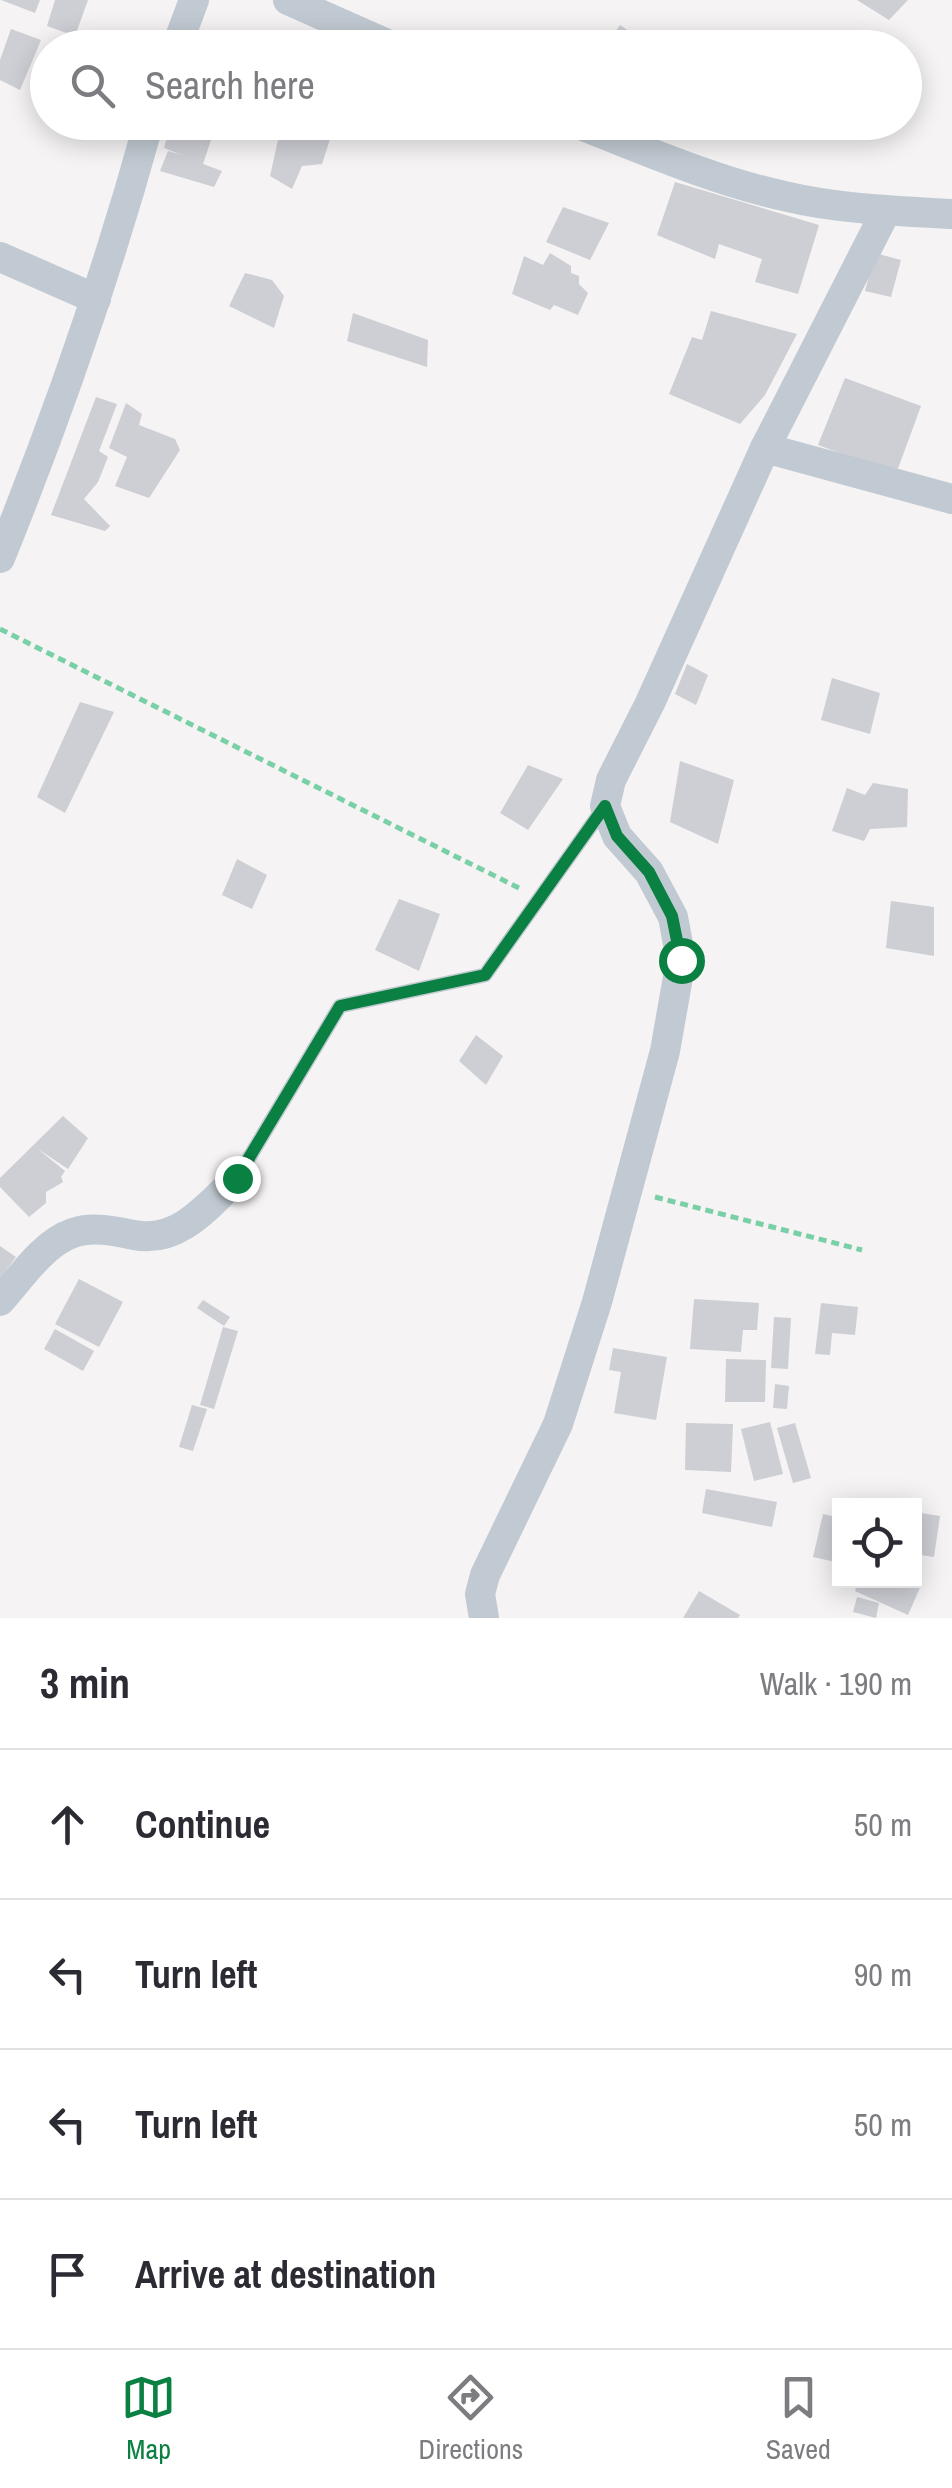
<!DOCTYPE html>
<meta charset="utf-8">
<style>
:root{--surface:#fff;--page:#f7f7f7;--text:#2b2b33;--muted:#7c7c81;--line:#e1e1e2;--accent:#0b8043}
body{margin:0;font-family:"Archivo Narrow",sans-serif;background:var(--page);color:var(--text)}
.controls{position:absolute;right:30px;bottom:30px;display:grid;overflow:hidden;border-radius:0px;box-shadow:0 5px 25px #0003}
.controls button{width:90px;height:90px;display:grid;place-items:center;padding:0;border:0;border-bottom:2px solid var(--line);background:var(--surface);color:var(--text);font:50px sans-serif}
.stop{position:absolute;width:30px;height:30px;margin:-22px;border:8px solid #0b8043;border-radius:50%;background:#fff}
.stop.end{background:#0b8043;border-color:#fff;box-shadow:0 2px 10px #0008}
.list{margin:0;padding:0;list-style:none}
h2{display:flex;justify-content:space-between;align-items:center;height:130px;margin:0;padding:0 40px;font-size:42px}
h2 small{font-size:32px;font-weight:400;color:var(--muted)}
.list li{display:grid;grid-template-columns:65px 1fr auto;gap:30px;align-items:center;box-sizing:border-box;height:150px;padding:0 40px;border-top:2px solid var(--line)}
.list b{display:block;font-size:38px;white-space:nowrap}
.list em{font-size:32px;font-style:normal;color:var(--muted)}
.icon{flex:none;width:55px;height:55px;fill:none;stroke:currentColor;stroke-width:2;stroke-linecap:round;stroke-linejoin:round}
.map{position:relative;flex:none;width:952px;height:1618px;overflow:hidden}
.search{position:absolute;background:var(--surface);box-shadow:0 5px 25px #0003;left:30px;right:30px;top:30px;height:110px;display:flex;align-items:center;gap:25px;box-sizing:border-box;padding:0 35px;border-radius:55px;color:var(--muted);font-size:38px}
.sheet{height:730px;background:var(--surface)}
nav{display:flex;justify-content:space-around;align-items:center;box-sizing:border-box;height:140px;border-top:2px solid var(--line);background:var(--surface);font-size:28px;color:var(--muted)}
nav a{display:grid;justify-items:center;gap:5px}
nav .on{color:var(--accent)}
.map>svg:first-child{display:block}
.building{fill:#cdcfd5}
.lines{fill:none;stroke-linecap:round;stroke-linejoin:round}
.path{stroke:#7ad0a6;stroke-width:5;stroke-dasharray:8 5;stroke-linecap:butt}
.lane{stroke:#c1cad2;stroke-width:15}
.street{stroke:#c1cad2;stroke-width:30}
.route{stroke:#0b8043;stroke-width:12}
</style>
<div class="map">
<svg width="952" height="1618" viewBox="0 0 952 1618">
<rect width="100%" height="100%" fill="#f5f3f3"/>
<g class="building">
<polygon points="1,0 40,0 35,13"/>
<polygon points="55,0 88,0 75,36 47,26"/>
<polygon points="857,0 908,0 889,20"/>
<polygon points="620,25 654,48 604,48"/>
<polygon points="11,29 41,40 20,90 0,80 0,60"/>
<polygon points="171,122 199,122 215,128 203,164 222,171 214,187 160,171 168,151 182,155 164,148"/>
<polygon points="282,122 321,122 320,129 332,133 322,164 302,166 292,189 270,176"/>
<polygon points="675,182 819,225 798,294 755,282 762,259 719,244 715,259 657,235"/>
<polygon points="563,207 609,223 590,260 546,242"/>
<polygon points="550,253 571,266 571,273 579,276 579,284 588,293 578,315 554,305 550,310 512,294 524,256 543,265"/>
<polygon points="875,253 901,260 891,297 865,291"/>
<polygon points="245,273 272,280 284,296 274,328 229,306"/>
<polygon points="711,311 797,334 765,395 740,424 669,394 692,337 702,340"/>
<polygon points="353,313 428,340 427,367 347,341"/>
<polygon points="845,378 921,406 896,474 818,445"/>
<polygon points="96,397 117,404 99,451 108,457 98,482 84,499 110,526 105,531 51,515"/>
<polygon points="126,403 142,414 139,425 175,439 180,450 149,498 115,486 127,457 109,448"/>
<polygon points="687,664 708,675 696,705 675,694"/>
<polygon points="832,678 880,693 870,734 821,720"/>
<polygon points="80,702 114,712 65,813 37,797"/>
<polygon points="680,761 734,780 718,844 670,822"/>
<polygon points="528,765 563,779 528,830 500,813"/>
<polygon points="873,783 908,789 907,827 870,829 864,841 832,831 847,788 865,795"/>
<polygon points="237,859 267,875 252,909 222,895"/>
<polygon points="399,899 440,914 419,971 375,950"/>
<polygon points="891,901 934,907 934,956 886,948"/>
<polygon points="476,1035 503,1056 486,1085 459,1061"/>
<polygon points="63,1116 88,1138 68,1169 38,1149 65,1171 61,1177 63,1182 46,1192 46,1203 29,1217 0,1187 0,1178"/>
<polygon points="0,1246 16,1257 0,1279"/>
<polygon points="79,1279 123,1302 99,1347 55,1324"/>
<polygon points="694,1299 759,1303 757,1330 743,1330 741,1352 690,1349"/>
<polygon points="203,1300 230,1317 224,1326 197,1308"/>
<polygon points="821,1303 858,1307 855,1335 832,1333 830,1355 815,1354"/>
<polygon points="774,1317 791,1318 788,1369 771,1368"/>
<polygon points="223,1327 238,1331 214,1409 200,1405"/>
<polygon points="55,1329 94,1351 83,1371 44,1349"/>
<polygon points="613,1348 667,1357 656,1420 614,1413 621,1372 609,1370"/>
<polygon points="726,1359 766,1360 765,1402 725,1402"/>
<polygon points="775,1384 789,1386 787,1409 773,1408"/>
<polygon points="192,1405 207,1409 193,1451 179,1447"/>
<polygon points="770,1422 783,1474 754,1481 741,1429"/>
<polygon points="686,1423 733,1424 731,1472 685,1470"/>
<polygon points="795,1423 811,1478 793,1483 777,1428"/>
<polygon points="706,1489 777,1502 772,1527 702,1513"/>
<polygon points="914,1512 940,1516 934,1557 914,1554"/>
<polygon points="823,1514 840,1518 840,1563 813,1557"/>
<polygon points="859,1580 916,1580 922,1583 908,1615 855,1591"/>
<polygon points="699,1591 740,1615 738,1618 683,1618"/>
<polygon points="857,1597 879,1603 876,1618 853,1612"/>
</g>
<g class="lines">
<g class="path">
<polyline points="0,629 521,889"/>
<polyline points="655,1197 862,1250"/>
</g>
<polyline class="lane" points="237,1178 340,1006 485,975 605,806"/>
<g class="street">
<polyline points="288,0 396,48"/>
<polyline points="176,48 194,0"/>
<path d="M573 122C642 149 712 180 784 196 838 209 896 211 952 214"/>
<polyline points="0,257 96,299"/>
<polyline points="765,448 952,499"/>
<path d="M0 558C58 415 108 271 149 122"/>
<path d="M0 1301C20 1279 43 1243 73 1233 92 1226 115 1231 134 1235 178 1244 208 1206 237 1178"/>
<polyline points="484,1618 480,1594 485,1575 558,1424 597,1302 665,1051 681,960 673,917 649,872 617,836 605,806 611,780 650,703 765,448 886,211"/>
</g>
</g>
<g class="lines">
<polyline class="route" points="237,1178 340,1006 485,975 605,806 617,836 649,872 672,916 681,960"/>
</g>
</svg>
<div class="controls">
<button><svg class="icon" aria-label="locate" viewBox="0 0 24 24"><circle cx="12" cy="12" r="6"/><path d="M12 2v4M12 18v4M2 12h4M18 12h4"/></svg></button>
</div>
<div class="stop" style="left:681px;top:960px"></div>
<div class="stop end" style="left:237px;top:1178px"></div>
<div class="search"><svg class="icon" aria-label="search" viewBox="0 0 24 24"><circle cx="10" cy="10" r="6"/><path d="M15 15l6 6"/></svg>Search here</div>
</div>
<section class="sheet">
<h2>3 min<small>Walk · 190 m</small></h2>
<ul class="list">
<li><svg class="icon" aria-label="ahead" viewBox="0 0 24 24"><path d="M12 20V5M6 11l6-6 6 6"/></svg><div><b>Continue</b></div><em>50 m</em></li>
<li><svg class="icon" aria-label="left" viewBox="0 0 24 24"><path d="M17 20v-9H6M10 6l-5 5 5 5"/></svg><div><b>Turn left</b></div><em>90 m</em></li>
<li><svg class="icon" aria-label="left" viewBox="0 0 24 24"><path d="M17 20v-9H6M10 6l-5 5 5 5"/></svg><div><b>Turn left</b></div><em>50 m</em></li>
<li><svg class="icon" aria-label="arrive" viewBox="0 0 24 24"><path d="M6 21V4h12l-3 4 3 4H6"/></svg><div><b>Arrive at destination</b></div></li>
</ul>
</section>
<nav>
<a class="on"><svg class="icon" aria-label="map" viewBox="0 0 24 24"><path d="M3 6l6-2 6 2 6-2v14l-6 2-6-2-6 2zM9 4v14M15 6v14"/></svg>Map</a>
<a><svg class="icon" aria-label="directions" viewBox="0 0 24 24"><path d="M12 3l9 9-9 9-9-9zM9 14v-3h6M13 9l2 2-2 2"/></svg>Directions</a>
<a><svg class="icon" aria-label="saved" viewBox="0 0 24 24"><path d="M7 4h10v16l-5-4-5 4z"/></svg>Saved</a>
</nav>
